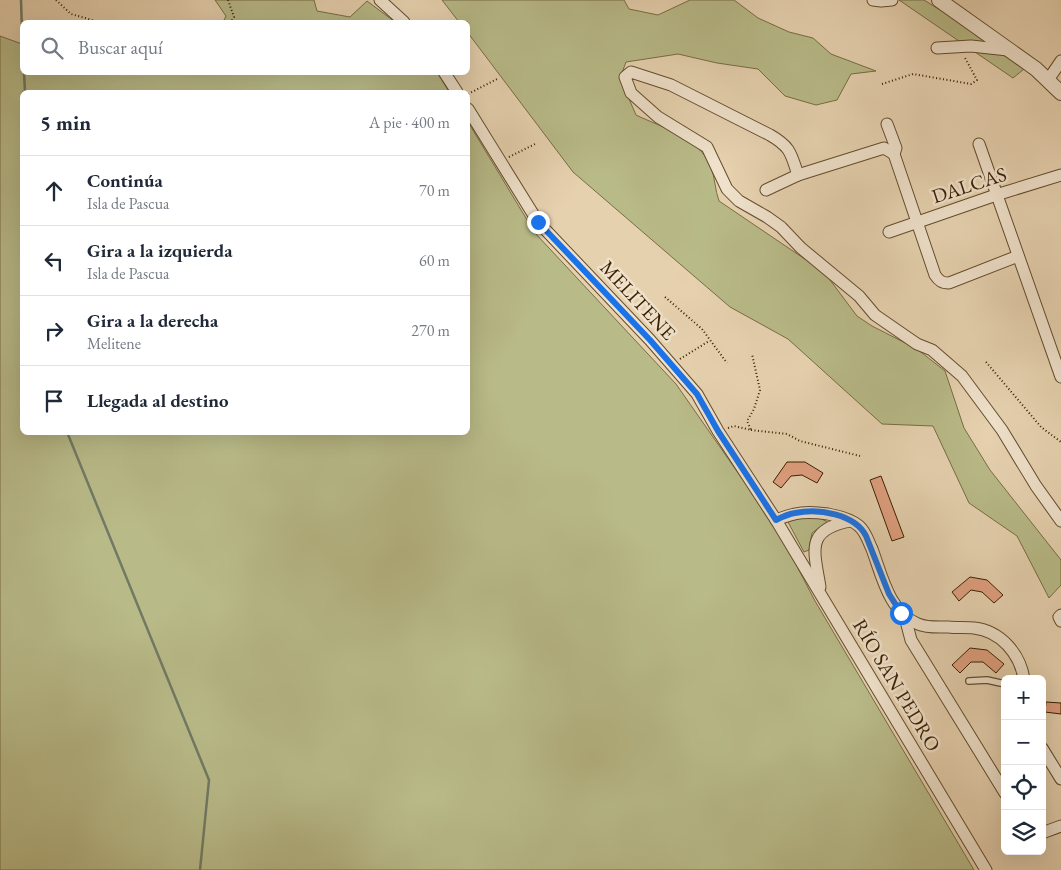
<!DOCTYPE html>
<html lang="es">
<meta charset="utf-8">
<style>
:root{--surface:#fff;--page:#f6f6f7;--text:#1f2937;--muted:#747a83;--line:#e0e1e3}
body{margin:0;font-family:"EB Garamond",serif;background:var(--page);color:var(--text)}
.controls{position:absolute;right:15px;bottom:15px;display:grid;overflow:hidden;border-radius:8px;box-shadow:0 5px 20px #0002}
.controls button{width:45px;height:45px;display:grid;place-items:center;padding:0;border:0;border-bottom:1px solid var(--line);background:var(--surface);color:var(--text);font:25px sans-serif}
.stop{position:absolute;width:15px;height:15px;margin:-11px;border:4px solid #1a73e8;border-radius:50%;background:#fff}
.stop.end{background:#1a73e8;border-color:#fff;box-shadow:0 1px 5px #0008}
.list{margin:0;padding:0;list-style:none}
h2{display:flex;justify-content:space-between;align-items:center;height:65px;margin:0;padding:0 20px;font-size:21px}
h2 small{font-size:16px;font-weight:400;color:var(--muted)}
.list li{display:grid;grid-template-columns:32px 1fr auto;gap:15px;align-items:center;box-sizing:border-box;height:70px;padding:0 20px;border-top:1px solid var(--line)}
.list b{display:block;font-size:19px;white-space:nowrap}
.list p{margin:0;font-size:16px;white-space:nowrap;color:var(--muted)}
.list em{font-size:16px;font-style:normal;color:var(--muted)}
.icon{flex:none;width:28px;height:28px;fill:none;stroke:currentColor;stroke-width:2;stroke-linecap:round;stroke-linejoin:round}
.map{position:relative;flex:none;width:1061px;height:870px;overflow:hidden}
.search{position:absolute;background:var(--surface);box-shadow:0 5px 20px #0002;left:20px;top:20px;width:450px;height:55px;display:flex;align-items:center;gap:12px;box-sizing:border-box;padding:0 18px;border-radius:8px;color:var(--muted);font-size:19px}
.panel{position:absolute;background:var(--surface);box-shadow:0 5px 20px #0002;left:20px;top:90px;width:450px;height:345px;border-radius:8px}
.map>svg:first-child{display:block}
.green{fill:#b8ba88;stroke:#786c44}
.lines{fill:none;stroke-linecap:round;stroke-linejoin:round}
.stream{stroke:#717a65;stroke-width:2.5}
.building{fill:#e0a080;stroke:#391f00}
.service-casing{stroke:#644c2c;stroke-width:8}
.minor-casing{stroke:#644c2c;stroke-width:13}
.tertiary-casing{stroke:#644c2c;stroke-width:16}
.path{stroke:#391f00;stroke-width:2;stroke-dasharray:1 2.5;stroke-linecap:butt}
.service{stroke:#efe1cb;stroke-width:5.5}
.minor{stroke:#efe1cb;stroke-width:11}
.tertiary{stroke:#efe1cb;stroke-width:14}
.route{stroke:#1a73e8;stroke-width:6}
.labels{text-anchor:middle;stroke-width:5;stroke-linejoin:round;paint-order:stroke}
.street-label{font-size:20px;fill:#391f00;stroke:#efe1cb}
</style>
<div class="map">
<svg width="1061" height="870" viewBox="0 0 1061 870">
<rect width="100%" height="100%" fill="#e6d1af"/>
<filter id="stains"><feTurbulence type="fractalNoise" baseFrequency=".004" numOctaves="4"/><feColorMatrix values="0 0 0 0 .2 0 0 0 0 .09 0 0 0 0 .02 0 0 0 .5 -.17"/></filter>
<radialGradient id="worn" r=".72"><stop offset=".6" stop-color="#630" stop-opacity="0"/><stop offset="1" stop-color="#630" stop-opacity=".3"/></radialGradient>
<g class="green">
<polygon points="215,0 314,0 317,11 350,17 367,1 395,22 223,22 226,16"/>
<path d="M442 0H624L629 9 658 15 690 0H734L758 18 789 32 813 38 831 54 876 71 851 74 837 100 816 105 785 96 758 69 717 63 678 54 626 62 620 78 636 115C661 127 700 138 711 167 715 178 715 190 719 201L824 272 857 316 872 326 917 349 945 371 964 428 990 470 1061 560V585L1049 598 1017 536 969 503 933 426 882 424 788 339 730 307 573 172 468 33V22H459Z"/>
<polygon points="899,0 924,0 966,26 1024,69 1013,78"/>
<polygon points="0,36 22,44 22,72 437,72 449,92 22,92 22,432 468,432 468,122 535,233 676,384 778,530 815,601 974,870 0,870"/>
<polygon points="817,516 827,522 812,533 809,550 804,552 788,522 796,518"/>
</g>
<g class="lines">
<g class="stream">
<polyline points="21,0 22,31"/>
<polyline points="24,72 25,92"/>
<polyline points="67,432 209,780 200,870"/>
</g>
</g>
<g class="building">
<polygon points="787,462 805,462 823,473 817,483 802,475 791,476 781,488 773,482"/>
<polygon points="881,476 904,537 892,541 870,480"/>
<polygon points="970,577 987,580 1003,595 994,603 982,592 971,590 959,601 952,592"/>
<polygon points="970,648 987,650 1004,664 996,673 983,662 971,662 960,673 952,665"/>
<polygon points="1046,702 1061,703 1061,714 1045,712"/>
</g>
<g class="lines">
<g class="service-casing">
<polyline id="service" points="969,681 987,680 1005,684"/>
</g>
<g class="minor-casing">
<g id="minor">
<polyline points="380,0 404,22"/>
<polyline points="873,0 881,1 892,0"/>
<polyline points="937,48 971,46 1008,50"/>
<polyline points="444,72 457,92"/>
<polyline points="1048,80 1061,61"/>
<polyline points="468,109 538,222 650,340 697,394 718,431 776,520 986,870"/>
<polyline points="887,124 896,148 894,154"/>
<polyline points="979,144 1061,377"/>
<path d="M894 154 935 275C939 281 942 283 949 283L1018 256"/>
<path d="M798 175C791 154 791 147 770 135L671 85 631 72 625 77 631 93 658 117 707 147 727 189 739 201 767 217 781 227 801 248 859 296 875 315 917 344 932 350 962 376 1002 430 1036 486 1061 521"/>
<polyline points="766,190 798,175 884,148 894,154"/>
<polyline points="889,232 996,195 1061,175"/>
<path d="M776 520C796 512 807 511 828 514 838 516 851 519 859 526 866 532 868 541 872 549 882 576 889 612 918 624 927 628 938 627 948 627 957 628 966 627 974 628 1001 631 1020 654 1024 679"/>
<path d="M820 587C814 550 805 530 850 521"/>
<polyline points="1061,615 1059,617 1061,621"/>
<polyline points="905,617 911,640 1005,793"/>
<polyline points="1042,748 1061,779"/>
<polyline points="1042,833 1061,826"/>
</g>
</g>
<g class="tertiary-casing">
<polyline id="tertiary" points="939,0 1036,69 1061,93"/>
</g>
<g class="path">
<polyline points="56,0 71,14 99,22"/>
<polyline points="228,0 234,17 231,22"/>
<polyline points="882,84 913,74 971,84 977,80 964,56"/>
<polyline points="468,94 497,79"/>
<polyline points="509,157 535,144"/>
<polyline points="665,297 702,329 727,363"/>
<polyline points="680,359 709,341"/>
<polyline points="986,362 1041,427 1061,442"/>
<polyline points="728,428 734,426 751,430 747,421 754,409 760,390 752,354"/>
<polyline points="751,430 787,434 800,441 860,456"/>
</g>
<use href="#service" class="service"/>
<use href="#minor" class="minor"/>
<use href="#tertiary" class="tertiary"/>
</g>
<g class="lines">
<path class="route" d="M538 222 650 340 697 394 718 431 776 520C782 517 788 514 795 513 818 508 855 514 866 536L889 594 901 613"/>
</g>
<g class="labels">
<g class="street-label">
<text transform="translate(969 185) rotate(-18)" y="7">DALCAS</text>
<text transform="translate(638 300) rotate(47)" y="7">MELITENE</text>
<text transform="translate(897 685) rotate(59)" y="7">RÍO SAN PEDRO</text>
</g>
</g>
<rect width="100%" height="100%" filter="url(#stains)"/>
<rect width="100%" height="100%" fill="url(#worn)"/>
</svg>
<div class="controls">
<button>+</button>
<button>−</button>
<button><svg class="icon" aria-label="locate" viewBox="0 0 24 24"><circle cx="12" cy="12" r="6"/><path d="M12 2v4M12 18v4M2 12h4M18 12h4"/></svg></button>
<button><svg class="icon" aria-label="layers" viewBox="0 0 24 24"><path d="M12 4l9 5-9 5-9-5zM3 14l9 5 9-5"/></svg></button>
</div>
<div class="stop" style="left:901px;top:613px"></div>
<div class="stop end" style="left:538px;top:222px"></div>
<div class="search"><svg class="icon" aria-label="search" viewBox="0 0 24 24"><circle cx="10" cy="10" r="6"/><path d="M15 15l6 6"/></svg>Buscar aquí</div>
<section class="panel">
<h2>5 min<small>A pie · 400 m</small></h2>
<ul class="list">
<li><svg class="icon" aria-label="ahead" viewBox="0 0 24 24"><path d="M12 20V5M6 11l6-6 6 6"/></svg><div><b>Continúa</b><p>Isla de Pascua</p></div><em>70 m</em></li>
<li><svg class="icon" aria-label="left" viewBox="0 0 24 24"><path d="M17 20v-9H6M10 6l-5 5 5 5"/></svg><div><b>Gira a la izquierda</b><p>Isla de Pascua</p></div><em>60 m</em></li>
<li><svg class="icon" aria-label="right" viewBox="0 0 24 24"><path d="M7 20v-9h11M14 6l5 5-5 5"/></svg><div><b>Gira a la derecha</b><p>Melitene</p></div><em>270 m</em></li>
<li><svg class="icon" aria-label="arrive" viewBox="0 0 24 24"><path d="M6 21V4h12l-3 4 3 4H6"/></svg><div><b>Llegada al destino</b></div></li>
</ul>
</section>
</div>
